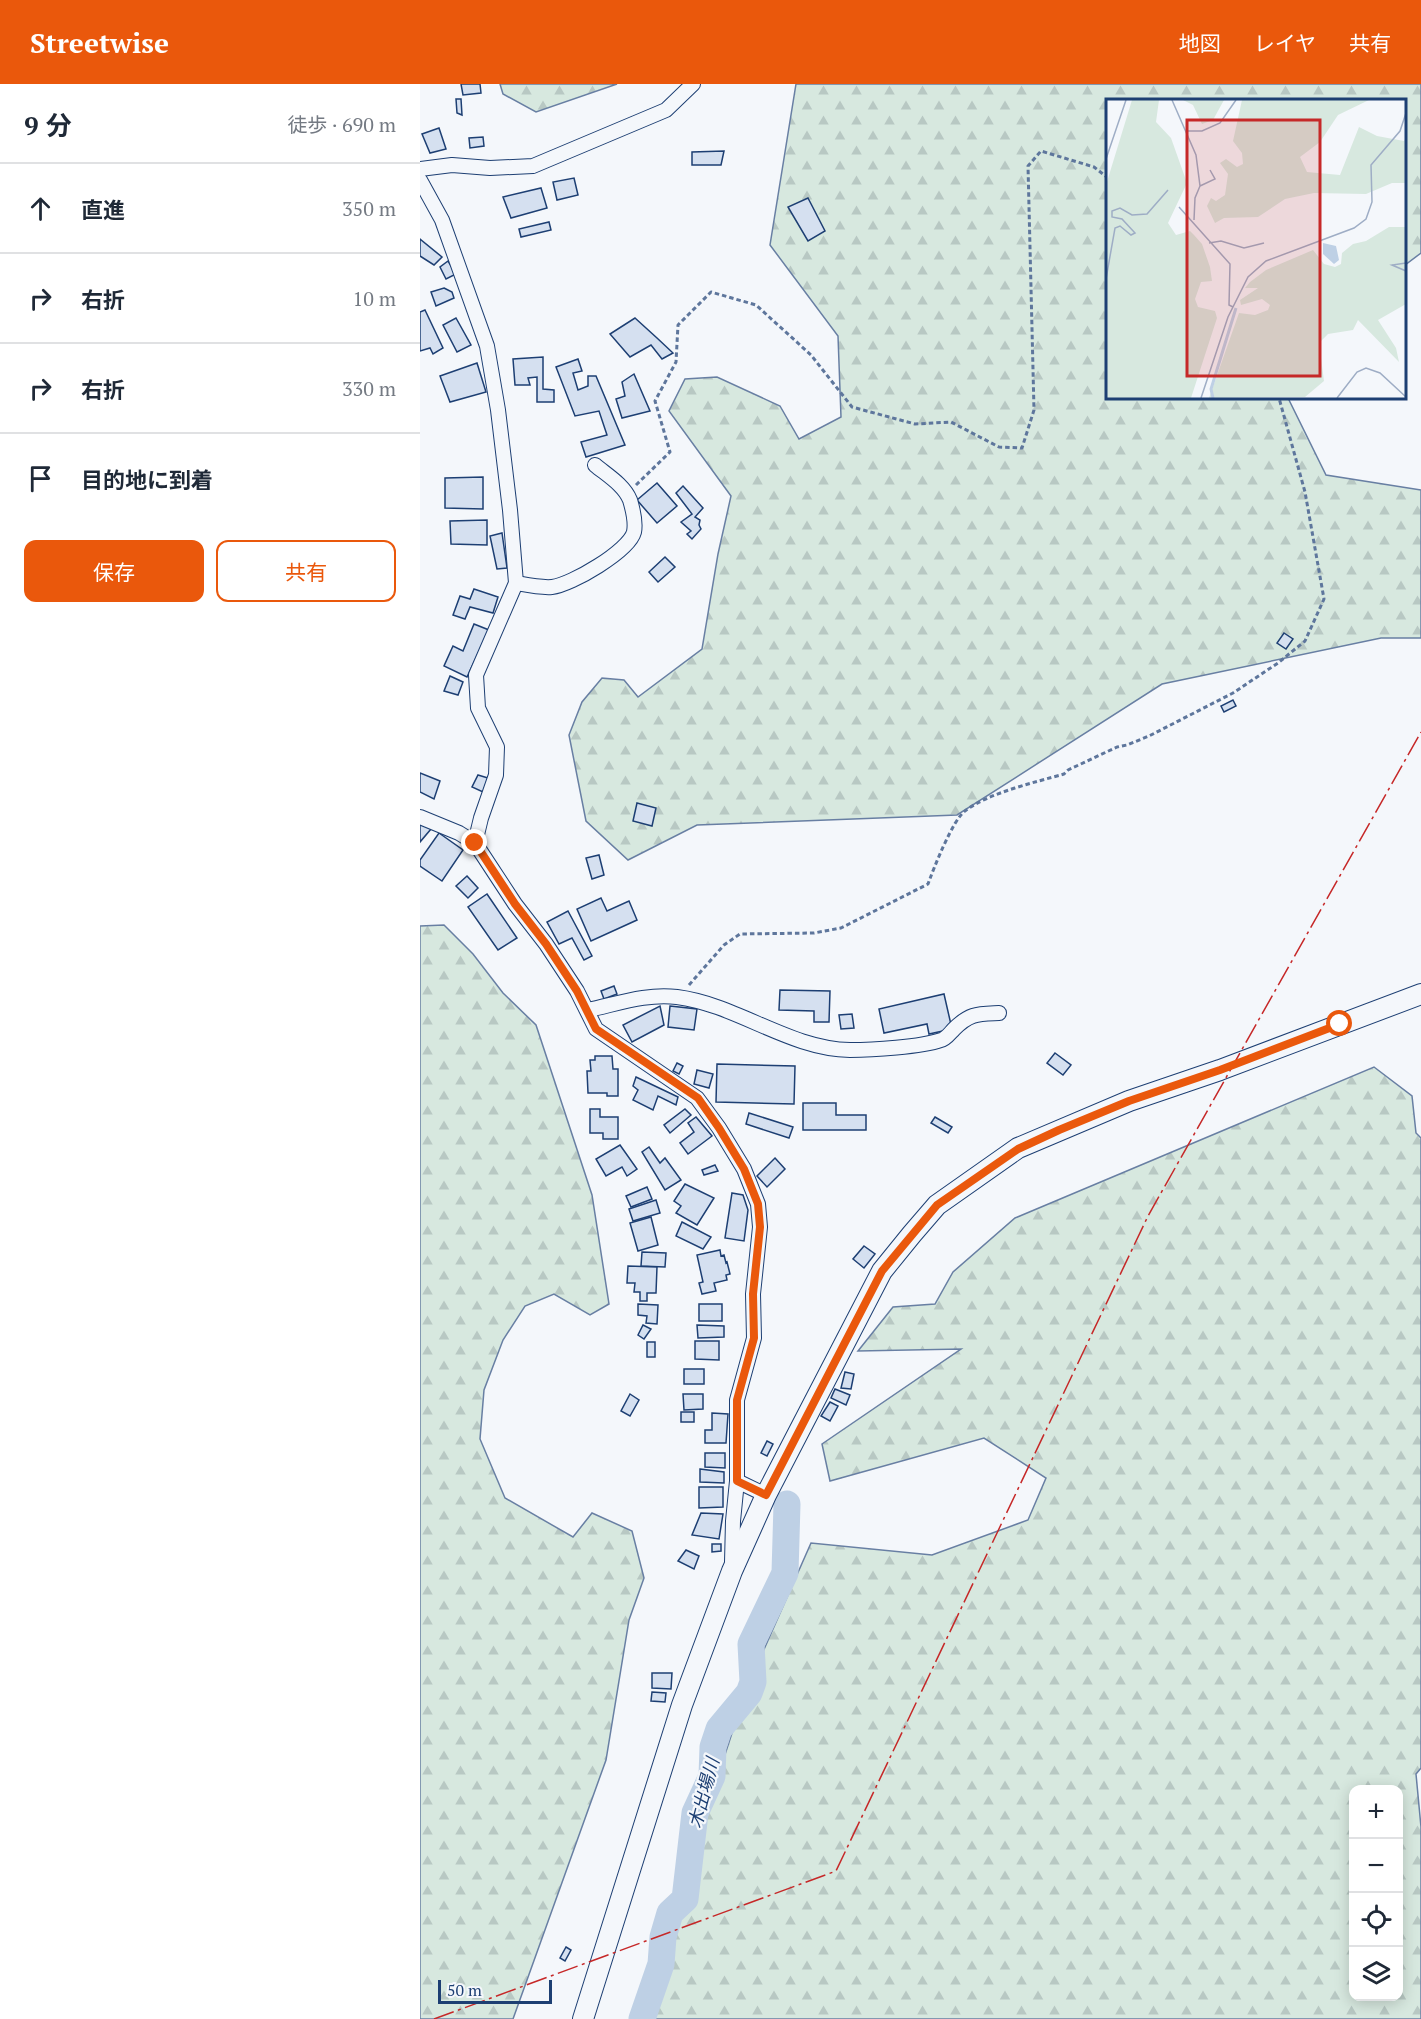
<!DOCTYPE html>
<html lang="ja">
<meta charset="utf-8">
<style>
:root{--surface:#fff;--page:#f2f2f3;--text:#1f2937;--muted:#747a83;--line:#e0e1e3;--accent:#ea580c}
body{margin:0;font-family:"PT Serif","Noto Sans JP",serif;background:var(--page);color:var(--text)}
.controls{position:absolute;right:18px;bottom:18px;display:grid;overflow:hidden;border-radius:12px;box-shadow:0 3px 15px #0003}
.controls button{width:54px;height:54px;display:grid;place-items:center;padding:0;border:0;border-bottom:2px solid var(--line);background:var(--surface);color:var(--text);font:30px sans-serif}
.scale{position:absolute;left:18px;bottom:15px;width:114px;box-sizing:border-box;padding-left:6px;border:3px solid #1d3f73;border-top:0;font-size:16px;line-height:21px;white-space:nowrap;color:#1d3f73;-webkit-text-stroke:4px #f4f7fb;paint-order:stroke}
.stop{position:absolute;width:18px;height:18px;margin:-14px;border:4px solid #ea580c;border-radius:50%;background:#fff}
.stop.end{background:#ea580c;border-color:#fff;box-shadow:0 2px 6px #0008}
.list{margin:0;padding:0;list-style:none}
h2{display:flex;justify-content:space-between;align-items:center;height:78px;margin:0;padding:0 24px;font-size:26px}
h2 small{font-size:20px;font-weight:400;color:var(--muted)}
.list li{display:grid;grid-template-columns:39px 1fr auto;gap:18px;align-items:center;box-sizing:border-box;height:90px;padding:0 24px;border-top:2px solid var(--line)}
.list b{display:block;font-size:22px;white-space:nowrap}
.list em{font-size:20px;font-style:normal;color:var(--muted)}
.actions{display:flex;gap:12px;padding:18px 24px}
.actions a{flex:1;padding:14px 0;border:2px solid var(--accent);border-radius:12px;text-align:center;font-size:21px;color:var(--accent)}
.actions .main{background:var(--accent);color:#fff}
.icon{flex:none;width:33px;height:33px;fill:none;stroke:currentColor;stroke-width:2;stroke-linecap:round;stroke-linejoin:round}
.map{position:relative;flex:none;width:1001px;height:1935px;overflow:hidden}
header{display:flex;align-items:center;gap:36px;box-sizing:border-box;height:84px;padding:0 30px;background:var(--accent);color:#fff}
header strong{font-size:28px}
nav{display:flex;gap:33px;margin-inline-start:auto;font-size:21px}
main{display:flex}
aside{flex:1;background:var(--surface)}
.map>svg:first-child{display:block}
.forest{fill:url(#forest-firs);stroke:#687fa3;stroke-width:1.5;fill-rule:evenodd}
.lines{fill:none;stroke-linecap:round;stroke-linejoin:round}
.river{stroke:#bed0e5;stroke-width:27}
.building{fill:#d5e0f0;stroke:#1d3f73;stroke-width:1.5}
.street-casing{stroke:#1d3f73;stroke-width:16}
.secondary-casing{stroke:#1d3f73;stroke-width:22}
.path{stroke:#5e769c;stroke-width:3;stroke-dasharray:4.5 3;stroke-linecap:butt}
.street{stroke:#f4f7fb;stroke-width:14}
.secondary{stroke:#f4f7fb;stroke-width:20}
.power{stroke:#c62828;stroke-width:1.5;stroke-dasharray:21 4.5 3 4.5;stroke-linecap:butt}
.route{stroke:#ea580c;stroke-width:8}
.labels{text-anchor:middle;stroke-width:4.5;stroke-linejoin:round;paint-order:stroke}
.water-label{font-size:18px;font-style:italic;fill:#1d3f73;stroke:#f4f7fb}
.inset-river{fill:none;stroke:#bed0e5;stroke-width:3}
.inset-road{fill:none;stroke:#9eadc5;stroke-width:1.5}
.view{fill:#c62828;fill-opacity:0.15;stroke:#c62828;stroke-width:3}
.inset-edge{fill:none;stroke:#1d3f73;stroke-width:3}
</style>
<header>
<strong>Streetwise</strong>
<nav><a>地図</a><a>レイヤ</a><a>共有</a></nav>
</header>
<main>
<aside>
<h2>9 分<small>徒歩 · 690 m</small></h2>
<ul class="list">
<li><svg class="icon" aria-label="ahead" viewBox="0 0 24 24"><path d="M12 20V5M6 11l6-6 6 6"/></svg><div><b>直進</b></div><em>350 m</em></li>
<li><svg class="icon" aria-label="right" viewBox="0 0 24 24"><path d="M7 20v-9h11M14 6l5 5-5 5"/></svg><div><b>右折</b></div><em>10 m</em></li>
<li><svg class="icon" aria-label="right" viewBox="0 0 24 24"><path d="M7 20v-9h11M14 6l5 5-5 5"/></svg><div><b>右折</b></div><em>330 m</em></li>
<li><svg class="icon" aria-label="arrive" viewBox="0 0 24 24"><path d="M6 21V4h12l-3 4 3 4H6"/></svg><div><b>目的地に到着</b></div></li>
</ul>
<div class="actions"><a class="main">保存</a><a>共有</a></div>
</aside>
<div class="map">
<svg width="1001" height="1935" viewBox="0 0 1001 1935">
<defs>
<pattern id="forest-firs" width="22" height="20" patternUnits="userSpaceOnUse" patternTransform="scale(1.5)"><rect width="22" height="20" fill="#d7e8df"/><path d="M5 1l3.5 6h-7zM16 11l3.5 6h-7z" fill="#b8c8c3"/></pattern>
</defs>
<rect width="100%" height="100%" fill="#f4f7fb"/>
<g class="forest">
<polygon points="80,0 197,0 116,28 83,10"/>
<polygon points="376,0 1001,0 1001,169 985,181 984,16 688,16 688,314 868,314 906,391 1001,406 1001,554 961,554 742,600 537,731 277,741 208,776 166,737 149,651 162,618 182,594 204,596 218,613 282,565 298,470 311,412 249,327 265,295 297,293 360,322 379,355 421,333 418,252 350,161"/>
<polygon points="24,841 53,870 83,909 116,941 172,1111 189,1220 170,1231 134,1210 105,1222 83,1256 64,1306 60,1355 85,1414 153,1453 172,1429 212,1447 224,1494 209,1536 186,1676 93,1935 0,1935 0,842"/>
<path d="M954 983 992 1012 996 1049 1001 1054V1684L996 1690 1001 1743V1935H219L326 1606 391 1459 512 1471 608 1436 626 1394 564 1354 410 1397 402 1360 541 1265 438 1267 473 1223 515 1220 533 1188 595 1134ZM934 1706H978V1912H934Z"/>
</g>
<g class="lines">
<polyline class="river" points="222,1935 241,1880 243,1853 250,1829 265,1815 275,1729 292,1692 293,1663 299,1645 329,1609 333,1598 331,1560 365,1489 367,1420"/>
</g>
<g class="building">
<polygon points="41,0 60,0 61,9 43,11"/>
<polygon points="36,15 41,15 42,31 37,29"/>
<polygon points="19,44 26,65 10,69 2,50"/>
<polygon points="63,53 64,62 50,64 49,54"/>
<polygon points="304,67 301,81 272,81 272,68"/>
<polygon points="154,94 158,111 137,116 133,98"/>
<polygon points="121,104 127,124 91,134 83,113"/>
<polygon points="388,114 405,147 388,157 368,123"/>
<polygon points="129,138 131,146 101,153 99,145"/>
<polygon points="0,155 22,173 14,181 0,172"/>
<polygon points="28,177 36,190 26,195 20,183"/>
<polygon points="24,204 32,208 34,214 16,222 11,208"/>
<polygon points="5,226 23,264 13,270 10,264 0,267 0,228"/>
<polygon points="36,234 51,261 37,268 23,241"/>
<polygon points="215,234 237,254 253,269 242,275 231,261 210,273 190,250"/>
<polygon points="123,273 123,305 134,306 134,318 117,318 117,293 108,294 110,301 95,301 93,275"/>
<polygon points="158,275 162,287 153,289 158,306 168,302 168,292 176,292 205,361 166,373 161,358 187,351 179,327 155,332 136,283"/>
<polygon points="57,279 66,308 30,318 20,292"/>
<polygon points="214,290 230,327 202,334 196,315 205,312 202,298"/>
<polygon points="63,393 63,425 25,424 25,394"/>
<polygon points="237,399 257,422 237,439 217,416"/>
<polygon points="263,402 283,424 275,433 280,436 279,441 281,445 272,455 267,450 271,447 261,438 272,430 256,409"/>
<polygon points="67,436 67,461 31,460 30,437"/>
<polygon points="82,449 87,484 77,485 70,452"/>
<polygon points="245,473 255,483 238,498 229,488"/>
<polygon points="54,505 78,513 73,529 50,523 45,535 33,531 40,512 50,515"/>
<polygon points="54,540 69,546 47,593 24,582 33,562 43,567"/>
<polygon points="864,549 873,555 866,565 857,559"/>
<polygon points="30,592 43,598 38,611 24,607"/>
<polygon points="813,616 816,622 804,628 801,622"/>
<polygon points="0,689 20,697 14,715 0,708"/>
<polygon points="58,691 68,694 63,708 52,703"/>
<polygon points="217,719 236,724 232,742 213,737"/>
<polygon points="0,736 11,745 0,758"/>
<polygon points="19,749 43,766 22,797 0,782 0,776"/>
<polygon points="179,771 184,791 172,795 166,774"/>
<polygon points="47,792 58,804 48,814 36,802"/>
<polygon points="67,810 97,854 78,866 48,823"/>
<polygon points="181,814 187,827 209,817 217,836 171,857 157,825"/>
<polygon points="148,827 172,872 164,876 152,854 139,860 127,838"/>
<polygon points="194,902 197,910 184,915 181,907"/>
<polygon points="360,906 410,907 409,938 394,938 394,927 359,926"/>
<polygon points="524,910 532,945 509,950 507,940 464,949 459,925"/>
<polygon points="240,922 244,941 212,958 203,941"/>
<polygon points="250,922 277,925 274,946 248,943"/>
<polygon points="432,930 434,944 421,945 419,931"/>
<polygon points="635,969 651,981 643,991 627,979"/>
<polygon points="175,972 192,972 193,985 198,985 198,1012 187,1012 187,1009 168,1009 167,987 171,987 170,976 175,976"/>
<polygon points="257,979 263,982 259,990 253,987"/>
<polygon points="297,980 375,982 374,1020 296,1018"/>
<polygon points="277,986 293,990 289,1004 274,1000"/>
<polygon points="216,993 258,1013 256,1021 238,1012 233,1026 213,1016 218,1006 213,1002"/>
<polygon points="383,1019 416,1019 416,1031 446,1031 446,1046 383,1046"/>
<polygon points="170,1025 180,1025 180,1033 198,1033 198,1055 183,1055 183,1049 170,1049"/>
<polygon points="265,1025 271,1031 250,1049 244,1041"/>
<polygon points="329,1029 373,1043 369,1054 326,1040"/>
<polygon points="276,1033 292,1052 268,1070 260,1059 274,1048 268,1039"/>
<polygon points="515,1033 532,1043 528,1049 511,1039"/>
<polygon points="200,1061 217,1085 207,1092 202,1083 186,1092 176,1075"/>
<polygon points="229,1063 240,1079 245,1074 261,1096 245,1106 222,1068"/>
<polygon points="355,1074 365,1085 347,1103 337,1092"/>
<polygon points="295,1081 298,1087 284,1091 282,1086"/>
<polygon points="265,1100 294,1114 277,1141 256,1129 261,1122 254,1117"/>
<polygon points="227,1103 232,1115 211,1123 206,1112"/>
<polygon points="312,1109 323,1111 328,1126 324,1157 305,1154"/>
<polygon points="236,1116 240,1129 213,1137 209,1125"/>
<polygon points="231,1133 238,1161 218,1167 210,1139"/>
<polygon points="262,1138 291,1153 283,1165 256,1152"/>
<polygon points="444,1162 455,1170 444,1184 433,1175"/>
<polygon points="300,1166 301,1172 304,1171 306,1179 307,1178 310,1190 306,1191 307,1196 294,1199 296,1207 282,1210 279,1199 283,1198 277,1171"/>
<polygon points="222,1168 246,1169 245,1183 221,1182"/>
<polygon points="208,1182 237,1183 236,1209 227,1209 227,1217 220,1217 220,1208 214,1208 215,1199 207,1199"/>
<polygon points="218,1220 238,1221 237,1240 226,1239 227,1232 218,1231"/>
<rect x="279" y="1220" width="23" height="17"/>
<polygon points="223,1241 231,1245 224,1255 218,1251"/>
<polygon points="277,1241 304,1242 304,1253 278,1254"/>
<polygon points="275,1257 299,1257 299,1276 275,1275"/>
<rect x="227" y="1258" width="8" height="15"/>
<rect x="264" y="1285" width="20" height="15"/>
<polygon points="425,1288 434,1290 431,1305 421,1304"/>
<polygon points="415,1305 430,1311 426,1321 411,1314"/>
<polygon points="210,1310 219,1316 210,1332 201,1327"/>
<polygon points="263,1310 283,1310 283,1325 264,1326"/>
<polygon points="410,1318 418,1322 410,1337 401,1332"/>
<rect x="261" y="1328" width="13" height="10"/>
<polygon points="292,1329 308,1330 306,1359 285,1359 285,1346 292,1346"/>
<polygon points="347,1357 353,1360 347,1372 341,1369"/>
<polygon points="285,1369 305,1369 305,1384 285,1383"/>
<polygon points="280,1385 304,1388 304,1399 280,1398"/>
<polygon points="279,1403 303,1403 303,1423 279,1424"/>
<polygon points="281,1429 303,1430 299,1455 272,1451"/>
<polygon points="292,1460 301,1460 301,1467 292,1468"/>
<polygon points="266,1466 279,1472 274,1485 258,1477"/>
<polygon points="232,1589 252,1589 251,1605 232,1604"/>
<polygon points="232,1608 246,1609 245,1618 231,1617"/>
<polygon points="146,1863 151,1866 145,1877 140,1874"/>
</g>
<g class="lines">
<g class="street-casing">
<g id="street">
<polyline points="0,85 32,81 70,84 113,82 246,26 273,0"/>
<polyline points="0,96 22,136 67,262 78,326 90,426 96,499 56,591 58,624 77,663 76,691 61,734 55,759"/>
<path d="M96 499C107 501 121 504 132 503 151 501 209 467 214 448 216 438 213 426 210 416 204 401 187 391 175 381"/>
<polyline points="0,733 39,749 55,759 95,820 126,860 157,907 176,945 277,1014 299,1044 324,1085 338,1120 340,1143 333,1210 334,1254 317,1316 317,1397 346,1411"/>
<path d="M168 926C197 920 227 909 257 913 318 921 369 965 430 966 452 966 501 963 521 956 526 955 530 949 534 945 550 929 558 930 579 929"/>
<polyline points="312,1479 313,1437 317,1397"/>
</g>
</g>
<g class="secondary-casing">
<polyline id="secondary" points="163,1935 262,1621 312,1487 346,1411 462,1187 492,1150 517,1121 598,1064 709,1017 800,986 1001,910"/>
</g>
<g class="path">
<polyline points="216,401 250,368 235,317 256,278 258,241 291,208 336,221 391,271 432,323 495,340 531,338 579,363 602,364 614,326 608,82 621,67 674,83 688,94"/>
<path d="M269 901 304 861 320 850 394 849 421 844 508 800C513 786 533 735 545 727 568 709 616 698 644 690L648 686 697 663 707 661 729 652 813 609 858 579 885 557 904 515 885 408 859 314"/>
</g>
<use href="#street" class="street"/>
<use href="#secondary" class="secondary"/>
<polyline class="power" points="14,1935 416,1787 728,1132 1001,648"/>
</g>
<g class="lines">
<polyline class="route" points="55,759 95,820 126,860 157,907 176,945 278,1014 299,1044 324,1085 338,1120 340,1143 333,1210 334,1254 317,1316 317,1397 346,1411 462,1187 517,1121 598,1065 639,1046 709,1017 800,986 920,940"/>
</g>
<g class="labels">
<g class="water-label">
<text transform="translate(284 1709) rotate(-75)" y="6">木出場川</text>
</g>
</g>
<g transform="translate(686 15)">
<rect width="300" height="300" fill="#f4f7fb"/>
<path d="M26 1H53L50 23 65 39 81 84 62 124 70 136 84 132 88 136 96 145 104 168 106 182 95 183 89 200 92 208 109 212 111 219 85 299H0V86ZM77 1H118L107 21 96 25 87 6ZM136 1H263L232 16 214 43 194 58 201 73 234 76 253 28 271 37 298 42 300 39V84H286L260 95 208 94 179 100 152 118 118 119 109 124 101 107 105 99 110 102 119 96 122 75 114 64 120 60 131 68 137 65 136 54 127 42ZM283 128H300V205L272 221 290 249 293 263 252 221 247 231 222 235 213 244 218 282 199 298 103 299 133 214 149 216 162 211 164 206 156 200 135 206 134 201 152 189H139L144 183 160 171 207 151 218 165 229 168 235 165 236 154 247 145 260 142Z" fill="#d7e8df"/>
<path d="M217 144 230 147 233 161 228 165 217 155Z" fill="#bed0e5"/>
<path class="inset-river" d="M107 299 105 290 130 209"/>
<path class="inset-road" d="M66 1 90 56 94 87 89 99 88 121M80 32H96L114 24 130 1M0 60 20 1M94 87 109 80 104 71M73 108 124 165 123 206 127 208M103 144 115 142 138 149 158 144M300 164 286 166 300 172M0 180 9 129 14 127 25 136 29 134 16 120 6 118V112L14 109 26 116 41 115 62 91M95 299 122 218 142 178 160 162 248 129 260 120 266 103 265 66 294 32 300 14M231 299 251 273 260 269 274 274 300 298"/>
<path class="view" d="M81 21H214V277H81Z"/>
<rect width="300" height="300" class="inset-edge"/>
</g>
</svg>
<div class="controls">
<button>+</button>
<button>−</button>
<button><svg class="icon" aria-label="locate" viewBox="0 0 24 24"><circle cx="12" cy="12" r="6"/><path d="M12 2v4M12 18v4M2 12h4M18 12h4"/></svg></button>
<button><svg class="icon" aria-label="layers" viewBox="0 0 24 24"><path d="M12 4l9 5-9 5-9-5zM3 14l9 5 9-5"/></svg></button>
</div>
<div class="scale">50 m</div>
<div class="stop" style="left:920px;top:940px"></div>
<div class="stop end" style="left:55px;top:759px"></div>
</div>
</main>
